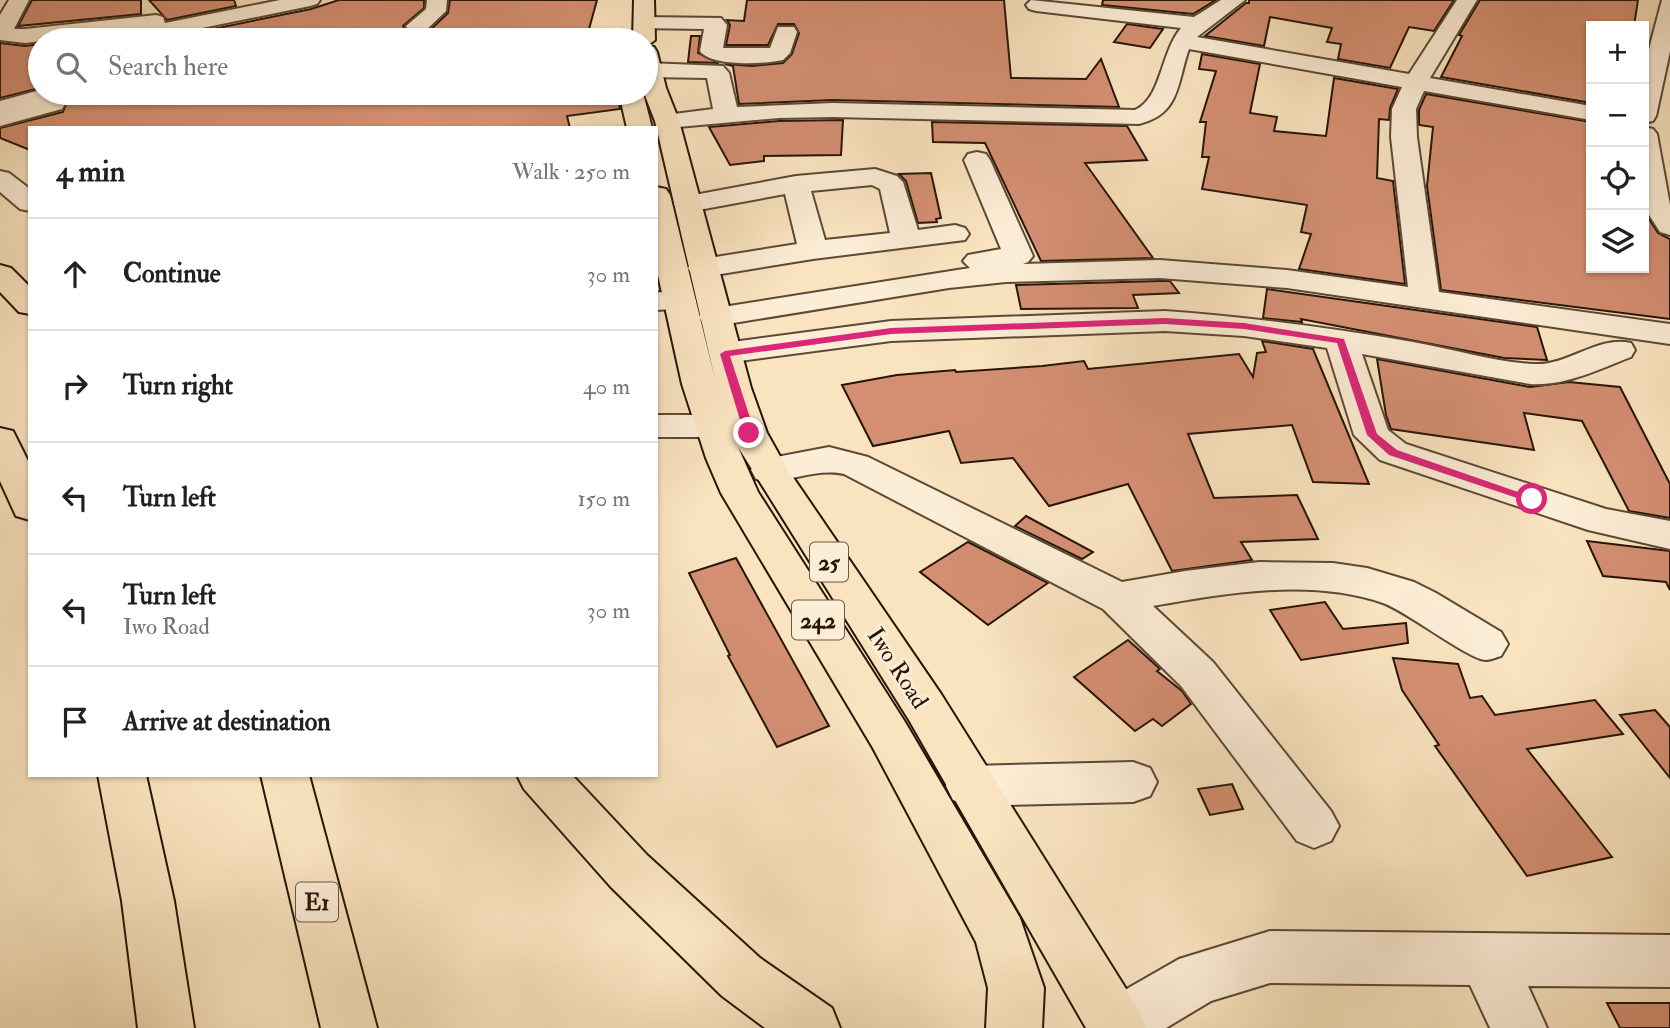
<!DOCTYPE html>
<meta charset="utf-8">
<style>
:root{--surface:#fff;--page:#f2f2f2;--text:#202124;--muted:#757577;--line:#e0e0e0}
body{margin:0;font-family:"IM FELL Double Pica",serif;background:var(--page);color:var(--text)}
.controls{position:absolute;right:21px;top:21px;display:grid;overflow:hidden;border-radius:0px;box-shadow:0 2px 5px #0004}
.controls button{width:63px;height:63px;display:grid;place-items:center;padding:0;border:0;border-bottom:2px solid var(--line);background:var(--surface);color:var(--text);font:35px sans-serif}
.stop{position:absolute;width:21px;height:21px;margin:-16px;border:5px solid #db2777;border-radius:50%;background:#fff}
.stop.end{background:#db2777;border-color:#fff;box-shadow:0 2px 7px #0008}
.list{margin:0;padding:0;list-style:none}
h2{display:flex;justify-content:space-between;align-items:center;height:91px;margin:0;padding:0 28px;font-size:30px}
h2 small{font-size:23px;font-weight:400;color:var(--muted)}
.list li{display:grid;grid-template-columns:46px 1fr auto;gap:21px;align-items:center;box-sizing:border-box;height:112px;padding:0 28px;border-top:2px solid var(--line)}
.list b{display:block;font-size:26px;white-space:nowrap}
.list p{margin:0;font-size:23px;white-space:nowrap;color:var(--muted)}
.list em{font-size:23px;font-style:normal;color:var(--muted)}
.icon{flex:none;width:38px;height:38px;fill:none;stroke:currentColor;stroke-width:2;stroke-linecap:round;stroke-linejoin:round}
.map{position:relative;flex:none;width:1670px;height:1028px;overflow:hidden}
.search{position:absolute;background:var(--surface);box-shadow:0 2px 5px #0004;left:28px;top:28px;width:630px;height:77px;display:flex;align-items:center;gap:18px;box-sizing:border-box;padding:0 24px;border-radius:38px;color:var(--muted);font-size:26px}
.panel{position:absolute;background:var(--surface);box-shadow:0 2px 5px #0004;left:28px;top:126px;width:630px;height:651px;border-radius:0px}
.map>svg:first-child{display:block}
.building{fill:#d48f72;stroke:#261507;stroke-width:2}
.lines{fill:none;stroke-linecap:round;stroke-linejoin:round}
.minor-casing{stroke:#5b4935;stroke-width:4}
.major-casing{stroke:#261507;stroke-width:4}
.highway-casing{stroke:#261507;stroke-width:4}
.minor{fill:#fcedd6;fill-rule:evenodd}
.major{fill:#fae4c0;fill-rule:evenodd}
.highway{fill:#fae4c0;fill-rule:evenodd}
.route{fill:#db2777}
.labels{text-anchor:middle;stroke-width:6;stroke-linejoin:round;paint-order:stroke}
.shield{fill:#fcedd6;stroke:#665645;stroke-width:2}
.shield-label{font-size:23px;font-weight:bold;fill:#261507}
.street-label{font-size:24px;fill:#261507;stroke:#fcedd6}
</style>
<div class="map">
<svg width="1670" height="1028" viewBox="0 0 1670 1028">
<rect width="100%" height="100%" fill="#fae4c0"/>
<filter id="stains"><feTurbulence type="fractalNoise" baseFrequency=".00286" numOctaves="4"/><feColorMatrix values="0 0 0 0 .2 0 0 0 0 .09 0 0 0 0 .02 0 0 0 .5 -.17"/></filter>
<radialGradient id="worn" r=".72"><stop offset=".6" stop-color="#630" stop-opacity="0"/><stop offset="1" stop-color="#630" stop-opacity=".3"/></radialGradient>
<g class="building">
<polygon points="32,0 141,0 141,14 18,26"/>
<polygon points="149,0 234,0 236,6 167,20"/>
<polygon points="339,0 424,0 424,8 403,26 409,34 427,33 448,13 450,0 597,0 586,40 232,40 230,38 182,40 178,36 311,9"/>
<polygon points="747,0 1004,0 1011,78 1086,79 1101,59 1119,107 833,100 739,104 733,66 725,64 752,66 783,63 792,54 799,33 794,24 778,24 768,45 726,45 730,25 727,20 744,21"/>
<polygon points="1103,0 1216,0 1193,14 1102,5"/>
<polygon points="1249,0 1454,0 1434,31 1409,27 1390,68 1338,59 1341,44 1327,42 1332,28 1270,17 1264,46 1205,36 1246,3 1249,3"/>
<polygon points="1480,0 1638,0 1634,26 1591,26 1591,103 1441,77 1462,36 1459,35"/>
<polygon points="1127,24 1163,29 1150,48 1114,42"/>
<polygon points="140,32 140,40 70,40"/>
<polygon points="691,36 700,36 698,53 719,63 688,62"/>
<polygon points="0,43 25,46 40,44 40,88 0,98"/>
<polygon points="1202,54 1260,64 1250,113 1277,117 1274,131 1326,136 1334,78 1398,89 1390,108 1389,120 1379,119 1377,178 1393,181 1405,284 1299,269 1311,234 1301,232 1307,205 1202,189 1209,157 1202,157 1206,122 1200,122 1216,71 1199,69"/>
<polygon points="60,93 114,93 116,95 136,93 218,95 617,93 620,109 567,116 570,128 30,128 30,150 0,138 0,128 63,112 67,102"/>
<polygon points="1426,94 1591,122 1591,268 1644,268 1644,211 1658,233 1670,239 1670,319 1441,290 1427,186 1433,127 1419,125 1419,110"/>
<polygon points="843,120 841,155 764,156 764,161 730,165 709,127 779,121"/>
<polygon points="932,122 1127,126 1147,160 1085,163 1153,258 1041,261 985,143 933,142"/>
<polygon points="931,173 941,218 936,219 937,222 918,223 906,181 899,174"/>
<polygon points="1160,281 1170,281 1179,293 1133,295 1138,308 1021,309 1016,285"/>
<polygon points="1267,289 1537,327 1547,360 1504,358 1301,319 1302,322 1263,318"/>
<polygon points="1262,341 1313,349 1369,484 1313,482 1292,425 1188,434 1214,498 1297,495 1318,539 1241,542 1252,560 1172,571 1128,484 1049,506 1013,458 961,463 949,431 873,446 842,385 897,375 955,370 956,372 1042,366 1084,361 1088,369 1239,354 1253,377 1257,353 1266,352"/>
<polygon points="1377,359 1530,387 1569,382 1620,387 1670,484 1670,518 1629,511 1582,421 1524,413 1534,450 1391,429 1386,415"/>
<polygon points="1026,516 1093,552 1082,559 1015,526"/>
<polygon points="1587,541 1670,551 1670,590 1666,582 1603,576"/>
<polygon points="968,542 1048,583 988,625 920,572"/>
<polygon points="736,558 829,726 777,747 728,656 730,655 689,573"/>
<polygon points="1325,602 1343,629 1406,623 1408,643 1301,660 1270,610"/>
<polygon points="1128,640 1160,669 1157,671 1182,691 1191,704 1162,726 1153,719 1135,731 1074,677"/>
<polygon points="1393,658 1458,664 1470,698 1482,696 1495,715 1595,700 1623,734 1527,749 1612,857 1527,876 1435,746 1439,745 1402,690"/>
<polygon points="1655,710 1670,727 1670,778 1620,715"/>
<polygon points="1232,784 1243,809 1210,815 1198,789"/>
<polygon points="1607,1003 1670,1003 1670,1028 1620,1028"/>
</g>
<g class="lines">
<g class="minor-casing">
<g id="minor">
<polygon points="9,0 29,0 14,29 25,29 156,15 163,17 165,23 280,0 320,0 317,4 310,6 158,37 150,36 147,31 149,28 25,43 0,40 0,15"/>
<polygon points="427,0 447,0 446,11 425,31 409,31 406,26 426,9"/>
<path d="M1031 0 1194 17 1221 0H1245L1197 37 1409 74 1457 0H1477L1430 78 1591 106V120L1424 91 1416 109 1417 137 1439 292 1670 324V344L1287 288 1160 278 1006 282 949 288 715 326 704 324 699 317 704 310 970 268 963 261 968 255 1001 249 964 160 968 154 977 152 986 154 990 160 1033 256 1028 262 1023 264 1160 260 1287 270 1408 287 1391 137 1392 109 1402 87 1189 49C1177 82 1181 114 1139 124L833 117 779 118 667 128 658 126 655 121 658 116 713 109 707 78 648 77 646 76V64L648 63 723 66 729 73 737 107 833 103 1135 110C1162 98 1160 53 1181 28L1036 11 1029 9 1026 5Z"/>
<polygon points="1662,0 1670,0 1670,51 1656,116 1653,121 1644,123 1644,68"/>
<path d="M645 17 721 18 727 25 723 48H770L778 27H794L797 32 790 53 783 60C765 64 711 67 700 51L704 29 637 28 634 23 637 18Z"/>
<polygon points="40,90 40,93 57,93 65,104 62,109 0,126 0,101"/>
<polygon points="1644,127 1653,129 1657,134 1670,205 1670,235 1660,232 1644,207"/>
<path d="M875 169 897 176 903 182 918 230 955 225 965 228 969 234 965 240 813 259 703 277 692 274 688 268 692 262 703 259 797 244 785 194 688 212 678 210 674 204 678 198 796 176ZM872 185 880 189 890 233 825 240 811 191Z"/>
<polygon points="0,171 9,173 30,189 30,211 20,209 0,192"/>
<polygon points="656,292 691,294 696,301 691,308 656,310"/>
<path d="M1165 311C1249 317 1331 328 1413 342 1453 349 1494 362 1534 364 1568 366 1598 335 1631 343L1635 350 1631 357C1597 370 1566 386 1530 384L1362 354 1388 430 1406 444 1606 509 1670 521V549L1588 530 1380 460 1354 435 1327 348 1244 336 1165 331 891 341 725 363 713 360 709 353 713 346 725 343 891 321Z"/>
<polygon points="656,415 713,415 726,418 731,426 726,434 713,437 656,437"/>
<path d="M829 447 868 457 1122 582 1185 571 1259 562 1333 563 1367 568 1414 582 1436 593 1501 632 1508 644 1501 656C1497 657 1490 660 1486 660 1469 660 1408 612 1383 603 1311 578 1226 593 1153 606L1213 662 1331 811 1339 826 1331 841 1314 848 1297 841 1181 686 1103 609 844 474C814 467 785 486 756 479L751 470 756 461Z"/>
<polygon points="1133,762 1150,768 1157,782 1150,796 1133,802 970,806 953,800 946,786 953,772 970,766"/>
<polygon points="1270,931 1670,935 1670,987 1528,986 1547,1028 1490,1028 1470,985 1270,983 1211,1001 1166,1028 1090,1028 1097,1006 1179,959"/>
</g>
</g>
<g class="major-casing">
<g id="major">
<polygon points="634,0 654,0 655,40 647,46 654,47 657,52 666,88 679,121 751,388 767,433 786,467 941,694 1138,1008 1146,1028 1086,1028 909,720 738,447 758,492 905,722 1020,918 1044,988 1042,1028 986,1028 988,988 976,942 873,748 721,493 706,458 682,384 656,266 656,187 666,189 670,195 715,379 655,121 644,93 646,40 633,40"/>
<polygon points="619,93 643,93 652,128 627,128"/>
</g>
</g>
<g class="highway-casing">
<g id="highway">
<polygon points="0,265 11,268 30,287 30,314 19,312 0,292"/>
<polygon points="0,428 13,431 30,465 30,520 16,516 0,481"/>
<polygon points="98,775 146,775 174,901 194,1028 138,1028 122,901"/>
<polygon points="261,775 309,775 377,1028 321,1028"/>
<polygon points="517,775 572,775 647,855 760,958 832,1008 840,1028 765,1028 722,996 611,887 524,789"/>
</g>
</g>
<use href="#minor" class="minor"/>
<use href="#major" class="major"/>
<use href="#highway" class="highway"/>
</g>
<polygon class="route" points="1165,318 1244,323 1344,339 1377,434 1397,450 1538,499 1532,503 1529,502 1389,455 1367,435 1337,343 1244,329 1165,324 891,334 730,356 755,433 749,436 744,433 720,354 725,351 891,328"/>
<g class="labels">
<g class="shield">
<rect x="810" y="542.5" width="38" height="39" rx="5"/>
<rect x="792" y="600.5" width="52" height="39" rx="5"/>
<rect x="296" y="882.5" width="42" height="39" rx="5"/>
</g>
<g class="shield-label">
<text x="829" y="570">25</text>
<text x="818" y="628">242</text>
<text x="317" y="910">E1</text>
</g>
<g class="street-label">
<text transform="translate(898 668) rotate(57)" y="8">Iwo Road</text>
</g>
</g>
<rect width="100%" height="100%" filter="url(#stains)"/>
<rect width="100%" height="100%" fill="url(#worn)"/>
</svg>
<div class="controls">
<button>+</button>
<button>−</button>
<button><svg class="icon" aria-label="locate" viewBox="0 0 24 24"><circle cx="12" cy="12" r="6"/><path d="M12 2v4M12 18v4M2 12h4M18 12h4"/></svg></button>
<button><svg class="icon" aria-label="layers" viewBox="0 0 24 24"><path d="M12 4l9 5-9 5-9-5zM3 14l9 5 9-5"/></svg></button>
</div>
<div class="stop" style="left:1532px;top:499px"></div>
<div class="stop end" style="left:749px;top:433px"></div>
<div class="search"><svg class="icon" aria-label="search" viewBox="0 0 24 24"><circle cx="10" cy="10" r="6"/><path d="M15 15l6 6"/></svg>Search here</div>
<section class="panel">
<h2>4 min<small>Walk · 250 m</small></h2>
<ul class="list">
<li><svg class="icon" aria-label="ahead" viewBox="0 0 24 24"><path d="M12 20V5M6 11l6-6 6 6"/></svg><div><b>Continue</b></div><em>30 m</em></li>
<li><svg class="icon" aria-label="right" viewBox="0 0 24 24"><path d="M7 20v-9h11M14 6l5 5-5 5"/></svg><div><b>Turn right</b></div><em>40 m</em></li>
<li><svg class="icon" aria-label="left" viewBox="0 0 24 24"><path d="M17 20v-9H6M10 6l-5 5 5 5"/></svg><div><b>Turn left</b></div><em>150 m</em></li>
<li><svg class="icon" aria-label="left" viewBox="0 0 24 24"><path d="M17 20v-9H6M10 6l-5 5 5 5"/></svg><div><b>Turn left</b><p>Iwo Road</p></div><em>30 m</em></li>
<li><svg class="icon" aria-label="arrive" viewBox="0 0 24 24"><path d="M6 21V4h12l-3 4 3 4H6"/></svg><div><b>Arrive at destination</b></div></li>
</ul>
</section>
</div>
